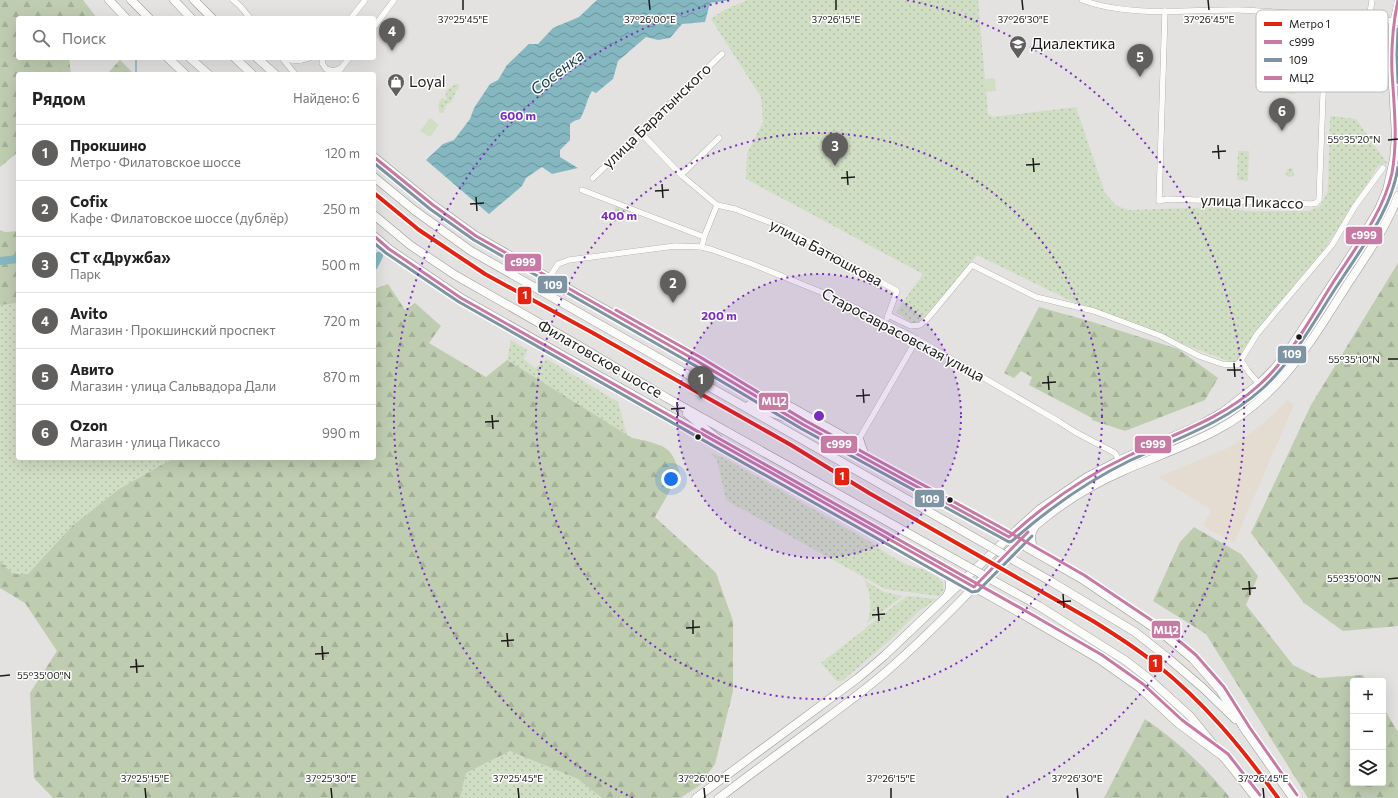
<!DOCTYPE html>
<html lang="ru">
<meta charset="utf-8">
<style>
:root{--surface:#fff;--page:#f6f6f6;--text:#222;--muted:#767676;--line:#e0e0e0;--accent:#605f5e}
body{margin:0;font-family:Commissioner,sans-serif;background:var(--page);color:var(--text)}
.controls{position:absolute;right:12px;bottom:12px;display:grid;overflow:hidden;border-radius:4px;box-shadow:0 4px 16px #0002}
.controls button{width:36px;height:36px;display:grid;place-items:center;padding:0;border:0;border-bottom:1px solid var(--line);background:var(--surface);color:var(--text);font:20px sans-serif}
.you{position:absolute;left:671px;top:479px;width:14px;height:14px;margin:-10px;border:3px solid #fff;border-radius:50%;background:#1a73e8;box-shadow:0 0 0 6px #1a73e833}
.badge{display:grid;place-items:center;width:26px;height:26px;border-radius:50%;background:var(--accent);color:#fff;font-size:13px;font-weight:700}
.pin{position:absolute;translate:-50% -33px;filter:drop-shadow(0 1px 2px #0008)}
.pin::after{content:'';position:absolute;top:21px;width:14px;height:12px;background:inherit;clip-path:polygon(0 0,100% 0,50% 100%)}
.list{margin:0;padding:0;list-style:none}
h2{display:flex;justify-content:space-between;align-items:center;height:52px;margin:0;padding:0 16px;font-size:17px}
h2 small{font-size:13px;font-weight:400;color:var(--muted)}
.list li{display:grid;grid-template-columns:26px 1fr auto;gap:12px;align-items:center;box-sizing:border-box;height:56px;padding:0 16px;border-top:1px solid var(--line)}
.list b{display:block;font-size:15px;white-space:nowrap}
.list p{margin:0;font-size:13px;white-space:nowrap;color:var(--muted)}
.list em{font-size:13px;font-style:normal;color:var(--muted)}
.icon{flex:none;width:22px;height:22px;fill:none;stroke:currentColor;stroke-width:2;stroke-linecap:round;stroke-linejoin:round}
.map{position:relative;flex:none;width:1398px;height:798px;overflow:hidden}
.search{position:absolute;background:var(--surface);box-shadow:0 4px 16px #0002;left:16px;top:16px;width:360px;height:44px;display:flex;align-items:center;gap:10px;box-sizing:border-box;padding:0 14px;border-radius:4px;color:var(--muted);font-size:15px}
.panel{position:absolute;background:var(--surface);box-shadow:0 4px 16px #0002;left:16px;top:72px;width:360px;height:388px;border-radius:4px}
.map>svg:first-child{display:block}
.industrial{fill:#e4dcd1}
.green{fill:url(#green-dots)}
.forest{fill:url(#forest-firs)}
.pitch{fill:#d0dec4}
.water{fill:url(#water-waves)}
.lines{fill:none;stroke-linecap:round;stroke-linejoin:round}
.stream{stroke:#85b7c1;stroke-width:1.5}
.river{stroke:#85b7c1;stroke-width:8}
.street-casing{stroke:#989796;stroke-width:6}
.secondary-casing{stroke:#989796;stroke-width:9}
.street{stroke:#fbfbfa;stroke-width:5.5}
.secondary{stroke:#fbfbfa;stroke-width:8}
.secondary-bridge-casing{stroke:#989796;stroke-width:9;stroke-linecap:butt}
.secondary-bridge{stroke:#fbfbfa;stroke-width:8}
.bus-1-casing{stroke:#fff;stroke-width:6}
.bus-2-casing{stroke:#fff;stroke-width:6}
.bus-3-casing{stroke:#fff;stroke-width:6}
.bus-1{stroke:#c67aa4;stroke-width:3}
.bus-2{stroke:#7f94a3;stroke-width:3}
.bus-3{stroke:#c67aa4;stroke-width:3}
.metro-1-casing{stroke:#fff;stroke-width:7}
.metro-1{stroke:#e42313;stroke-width:4}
.ticks{fill:none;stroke:#1a1918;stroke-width:1.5}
.ring{fill:none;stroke:#7b2cbf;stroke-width:2;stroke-dasharray:2 4}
.bus-dot{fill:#1a1918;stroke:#fff;stroke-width:1.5}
.labels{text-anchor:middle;stroke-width:3;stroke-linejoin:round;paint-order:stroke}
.poi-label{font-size:15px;fill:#1a1918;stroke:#fff;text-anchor:start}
.street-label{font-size:15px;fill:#1a1918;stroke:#fff}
.water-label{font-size:16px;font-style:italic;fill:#183b43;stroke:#fff}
.key{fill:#fff;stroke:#bababa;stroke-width:1}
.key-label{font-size:11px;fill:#1a1918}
.ticks-label{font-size:10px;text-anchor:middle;fill:#1a1918;stroke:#fff;stroke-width:3;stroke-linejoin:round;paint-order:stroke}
.centre{fill:#7b2cbf;stroke:#fff;stroke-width:2}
.ring-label{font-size:12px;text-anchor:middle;font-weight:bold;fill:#7b2cbf;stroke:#fff;stroke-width:3;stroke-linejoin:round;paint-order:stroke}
.line-badge{stroke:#fff;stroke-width:1.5}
.badge-label{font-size:11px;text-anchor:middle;font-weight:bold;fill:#fff}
</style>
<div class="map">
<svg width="1398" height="798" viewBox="0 0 1398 798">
<defs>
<pattern id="green-dots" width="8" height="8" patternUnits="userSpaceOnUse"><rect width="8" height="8" fill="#d0dec4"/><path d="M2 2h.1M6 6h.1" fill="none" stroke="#b2bea8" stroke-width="1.8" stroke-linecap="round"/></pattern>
<pattern id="forest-firs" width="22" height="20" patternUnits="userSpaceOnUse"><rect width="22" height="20" fill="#beccb0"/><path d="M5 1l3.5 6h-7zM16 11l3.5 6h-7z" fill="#a3af97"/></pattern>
<pattern id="water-waves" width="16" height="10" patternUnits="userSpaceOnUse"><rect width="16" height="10" fill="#85b7c1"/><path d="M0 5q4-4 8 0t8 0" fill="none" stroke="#6c949c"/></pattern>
</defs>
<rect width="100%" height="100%" fill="#e3e2e0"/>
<polygon class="industrial" points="1287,400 1294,405 1234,543 1203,526 1211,510 1158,477 1228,448 1247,436 1269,418"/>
<g class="green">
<polygon points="748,0 978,0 988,114 993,117 1076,107 1105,193 1117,206 1129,210 1219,207 1245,211 1309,211 1320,206 1328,191 1330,116 1356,119 1387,163 1378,166 1336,233 1236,364 1073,302 977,255 926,323 912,323 896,312 923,274 746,179 747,154 763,122 761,97 711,19 724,10"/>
<path d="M456 84 459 85V88C453 92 455 102 447 104L443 113H439V108L438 106 440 100 443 98 447 101 445 97 447 90Z"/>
<polygon points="1238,151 1249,151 1248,181 1237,180"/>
<polygon points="1292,167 1294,176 1288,177 1286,175 1287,170"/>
<polygon points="616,206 626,210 624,216 613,212"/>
<polygon points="18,303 18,458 174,458 119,489 72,526 28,574 13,574 0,561 0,305"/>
<polygon points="511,340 527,350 524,359 535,368 547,359 618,402 627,435 507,360"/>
<path d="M712 453 726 459 872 543C883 552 894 558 907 565 911 567 917 567 922 569 932 573 953 584 939 596L885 589 726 500 717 460 711 454Z"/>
<path d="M864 580 884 592 903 596 867 623C873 609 871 593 864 580Z"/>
<polygon points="907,596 936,599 919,611 891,639 842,681 837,681 821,663 865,629 865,628"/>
<polygon points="510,751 578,779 602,798 460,798 466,773"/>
</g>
<g class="forest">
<polygon points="0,0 83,0 97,18 18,18 18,58 69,58 71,74 18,74 18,152 0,167"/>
<polygon points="120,60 134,74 107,74"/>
<polygon points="0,230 5,232 18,231 18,303 0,305"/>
<polygon points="1398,263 1398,626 1343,631 1304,603 1251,533 1311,405"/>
<path d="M388 284 405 310 415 303 441 326 429 343 486 377 507 360 632 438C642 440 660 443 668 450 674 455 677 466 680 473L655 517 716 573 733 621V691L715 764 699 786 680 798H602L578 779 510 751 466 773 460 798H53L34 778 30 693 57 651 25 603 0 588V561L13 574H28L72 526 119 489 174 458H374V289Z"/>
<polygon points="1039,307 1089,321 1178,349 1218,378 1205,400 1125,431 1092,420 1092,418 1029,385 1032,377 1021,371 1014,378 1004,373"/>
<polygon points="1194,527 1241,554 1258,576 1246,605 1293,665 1319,678 1363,675 1367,681 1353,681 1353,783 1383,783 1383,707 1398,732 1398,798 1308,798 1206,634 1153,601 1180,542"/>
<path d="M1145 719C1177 741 1206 767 1230 798H1104Z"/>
</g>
<g class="pitch">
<polygon points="995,78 996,91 986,92 985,79"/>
<rect x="1287" y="84" width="8" height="10"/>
<polygon points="430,118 439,125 430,137 420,131"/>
</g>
<path class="water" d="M597 0H731L710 3 705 22 682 24 670 38 658 40 646 37 618 61 613 79 596 93 592 91C586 101 586 109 580 119L574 121 570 124V140L560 150V157L578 168 552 174 542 167 526 178 522 186 489 214 426 160 443 144 454 140 470 119 474 108 490 84 498 80 507 65 529 44H538L553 28 579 17Z"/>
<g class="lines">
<polyline class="stream" points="136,74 136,58"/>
<g class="river">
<polyline points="0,261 18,259"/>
<polyline points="374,266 379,256"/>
</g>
<g class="street-casing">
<g id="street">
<polyline points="233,0 240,6 250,18"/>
<path d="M1082 0C1131 18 1187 9 1239 10 1290 12 1342 18 1393 21L1398 0"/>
<polyline points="1165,11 1159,201 1167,199 1311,204 1316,203 1319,200 1326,16"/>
<polyline points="351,18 365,0"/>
<polyline points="1369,20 1372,0"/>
<polyline points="374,27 394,0"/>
<polyline points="282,58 295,74"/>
<path d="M286 58C293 62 301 61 309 58"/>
<polyline points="323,58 322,63 326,69 333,71 341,68"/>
<polyline points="339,71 349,58"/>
<polyline points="640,132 681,175 717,205 735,209 785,228 897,291 887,318"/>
<polyline points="681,175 719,138"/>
<polyline points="593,178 722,54"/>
<polyline points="582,190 704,237"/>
<polyline points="702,247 704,237 717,205"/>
<polyline points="549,278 558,264 569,260 675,246 702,247 713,250 752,264 821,292 856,308 917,339 1058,421 1075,432 1115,453 1124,470"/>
<polyline points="888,315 911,326 920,325 928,318 972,265 1036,297 1094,311 1161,336 1199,356 1222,364 1237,365 1241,360 1257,334 1332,245 1355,206 1383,168"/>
<polyline points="1241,360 1248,371 1259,384"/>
<polyline points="859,439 917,339"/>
</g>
</g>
<g class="secondary-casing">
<g id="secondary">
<polyline points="109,0 126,18"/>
<polyline points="131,0 149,18"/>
<polyline points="174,0 191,18"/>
<polyline points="194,0 212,18"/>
<polyline points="168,58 185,74"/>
<polyline points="190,58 208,74"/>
<polyline points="235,58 252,74"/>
<polyline points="257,58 275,74"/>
<polyline points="374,157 433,205 476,236 549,278 697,361 804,425 998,531 1082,579 1163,634 1193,659 1220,690 1246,731"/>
<polyline points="374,177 414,210 471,251 947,522"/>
<polyline points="374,215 410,245 455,275 576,344 667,398 931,546"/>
<polyline points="374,236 389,249 461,298 1029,618 1099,659 1140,688 1179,724 1225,758"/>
<polyline points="758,395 775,398 850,440 859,439 866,459"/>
<polyline points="749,405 787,418"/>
<polyline points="687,414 718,439"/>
<path d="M1035 526C1029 535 1030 544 1036 552"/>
<path d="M945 570C951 579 952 587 947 596"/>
<polyline points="1052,582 1135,632 1168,658 1203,688 1235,719"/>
<polyline points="1039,606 1126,661 1148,678 1190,716 1234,770 1256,798"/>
<polyline points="1243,727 1293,798"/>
<polyline points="696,798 858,678 884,656 1009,537 1040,509 1087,477 1120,460 1202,424 1223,412 1259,384 1274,369 1289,350 1357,246 1379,209 1387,190 1394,159 1396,136 1392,70 1393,21 1398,21"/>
<path d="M719 798C752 773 786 748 820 723 846 704 872 685 896 663 924 638 950 612 976 585 999 562 1020 537 1046 517 1070 498 1097 482 1125 470 1155 457 1186 446 1215 431 1279 398 1310 343 1347 285 1366 256 1386 228 1398 196"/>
</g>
</g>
<use href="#street" class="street"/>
<use href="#secondary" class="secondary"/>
<g class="secondary-bridge-casing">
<g id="secondary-bridge">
<polyline points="947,522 1052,582"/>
<polyline points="931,546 1039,606"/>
</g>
</g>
<use href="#secondary-bridge" class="secondary-bridge"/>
<g class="bus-1-casing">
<g id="bus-1">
<path d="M374 157 433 205 476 236 697 361 804 425 1009 537C1045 504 1084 477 1128 456 1173 434 1220 420 1258 386 1291 357 1311 317 1334 281 1356 247 1383 213 1392 173 1398 140 1394 105 1392 72 1391 48 1393 24 1398 0"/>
<polyline points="374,236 389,249 461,298 974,587 1028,532"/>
</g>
</g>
<g class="bus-2-casing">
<g id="bus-2">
<polyline points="1398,29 1397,54 1398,83"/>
<path d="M374 163 430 209 474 240 694 365 802 429 1009 542 1012 541C1048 509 1086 482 1129 461 1175 439 1223 424 1262 389 1296 358 1317 315 1343 277 1365 243 1392 208 1398 167"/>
<polyline points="374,243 386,253 459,302 972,592 978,591 1032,536"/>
</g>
</g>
<g class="bus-3-casing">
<g id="bus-3">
<polyline points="616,310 700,357 806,421 1000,527 1084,575 1166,630 1196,655 1224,687 1250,728 1297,795"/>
<polyline points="702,429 1031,614 1102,655 1143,684 1182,720 1228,754 1260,795"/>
</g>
</g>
<use href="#bus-1" class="bus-1"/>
<use href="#bus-2" class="bus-2"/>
<use href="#bus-3" class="bus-3"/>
<g class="metro-1-casing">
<path id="metro-1" d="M374 193 419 230 485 274 593 333 791 445 869 493 1093 621C1114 634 1136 648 1156 664 1204 702 1242 748 1278 798"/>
</g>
<use href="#metro-1" class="metro-1"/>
</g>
<path class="ticks" d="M463 0V10M649 0 650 10M836 0V10M1022 0 1023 10M1208 0 1209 10M1388 140 1398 139M1218 145 1219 159M1212 152 1226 151M1033 158 1034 172M1026 165 1040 164M847 171 848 185M841 178 855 177M662 184 663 198M655 191 669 190M476 197 477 211M470 204 484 203M1388 359H1398M1234 363 1235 377M1227 370H1241M1048 376 1049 390M1042 383 1056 382M863 389 864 403M856 396 870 395M677 402 678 416M671 409 685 408M492 415 493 429M485 422 499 421M1388 579 1398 578M1249 581 1250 595M1242 589 1256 588M1063 594 1064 608M1057 602 1071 601M878 607 879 621M872 615 885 614M693 620V634M686 628 700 627M507 633 508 647M501 641 514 640M322 646 323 660M315 654 329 653M136 659 137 673M130 667 144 666M0 676 10 675M145 788 146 798M331 788 332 798M518 788 519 798M704 788 705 798M891 788V798M1077 788 1078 798M1263 788 1264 798"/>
<circle cx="819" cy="416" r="142" fill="#7b2cbf" fill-opacity=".12"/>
<g class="ring">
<circle cx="819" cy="416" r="142"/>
<circle cx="819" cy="416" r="283"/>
<path d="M633 798A425 425 0 0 1 731 0M907 0A425 425 0 0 1 1005 798"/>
</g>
<defs>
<g id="school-pin" transform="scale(0.9)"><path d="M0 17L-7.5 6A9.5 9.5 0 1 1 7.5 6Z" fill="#605f5e" stroke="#fff"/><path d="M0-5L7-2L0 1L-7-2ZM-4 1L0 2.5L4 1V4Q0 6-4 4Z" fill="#fff"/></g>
<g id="shop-pin" transform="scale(0.9)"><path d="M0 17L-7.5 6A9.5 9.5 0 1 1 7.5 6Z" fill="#605f5e" stroke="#fff"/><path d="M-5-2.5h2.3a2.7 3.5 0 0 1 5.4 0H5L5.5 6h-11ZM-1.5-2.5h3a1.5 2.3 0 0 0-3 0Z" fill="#fff"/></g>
</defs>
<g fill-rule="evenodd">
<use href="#school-pin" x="1018" y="44"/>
<use href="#shop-pin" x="396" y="82"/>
</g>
<g class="bus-dot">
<circle cx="1299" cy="337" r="3.5"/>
<circle cx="698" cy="437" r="3.5"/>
<circle cx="950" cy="500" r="3.5"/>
</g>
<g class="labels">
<g class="poi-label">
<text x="1031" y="49">Диалектика</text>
<text x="409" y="87">Loyal</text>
</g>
<g class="street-label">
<text transform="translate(657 116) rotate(-44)" y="5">улица Баратынского</text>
<text transform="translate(1252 202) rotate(2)" y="5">улица Пикассо</text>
<text transform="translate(826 253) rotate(28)" y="5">улица Батюшкова</text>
<text transform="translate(903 335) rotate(28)" y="5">Старосаврасовская улица</text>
<text transform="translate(600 359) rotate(30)" y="5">Филатовское шоссе</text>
</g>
<g class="water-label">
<text transform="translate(557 72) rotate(-38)" y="6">Сосенка</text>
</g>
</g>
<rect x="1256" y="10" width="132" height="82" rx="6" class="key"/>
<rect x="1264" y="22" width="18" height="4" fill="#e42313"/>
<rect x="1264" y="40" width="18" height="4" fill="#c67aa4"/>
<rect x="1264" y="58" width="18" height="4" fill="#7f94a3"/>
<rect x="1264" y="76" width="18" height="4" fill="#c67aa4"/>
<g class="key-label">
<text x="1289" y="28">Метро 1</text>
<text x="1289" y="46">с999</text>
<text x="1289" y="64">109</text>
<text x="1289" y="82">МЦ2</text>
</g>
<g class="ticks-label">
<text x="463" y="23">37°25'45"E</text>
<text x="650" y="23">37°26'00"E</text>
<text x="836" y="23">37°26'15"E</text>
<text x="1023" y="23">37°26'30"E</text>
<text x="1209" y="23">37°26'45"E</text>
<text x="1354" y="143">55°35'20"N</text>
<text x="1354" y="363">55°35'10"N</text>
<text x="1354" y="582">55°35'00"N</text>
<text x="44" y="679">55°35'00"N</text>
<text x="145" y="782">37°25'15"E</text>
<text x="331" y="782">37°25'30"E</text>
<text x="518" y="782">37°25'45"E</text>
<text x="704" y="782">37°26'00"E</text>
<text x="891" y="782">37°26'15"E</text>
<text x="1077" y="782">37°26'30"E</text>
<text x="1263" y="782">37°26'45"E</text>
</g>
<circle cx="819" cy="416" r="6" class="centre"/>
<g class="ring-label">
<text x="518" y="120">600 m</text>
<text x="619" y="220">400 m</text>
<text x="719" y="320">200 m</text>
</g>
<g class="line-badge">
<rect x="1345" y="226" width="38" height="19" rx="4" fill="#c67aa4"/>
<rect x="504" y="253" width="38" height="19" rx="4" fill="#c67aa4"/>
<rect x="537" y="275" width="31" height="19" rx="4" fill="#7f94a3"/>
<rect x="517" y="286" width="15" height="19" rx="4" fill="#e42313"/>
<rect x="1277" y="345" width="30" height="19" rx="4" fill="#7f94a3"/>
<rect x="758" y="392" width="31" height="19" rx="4" fill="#c67aa4"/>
<rect x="820" y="435" width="38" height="19" rx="4" fill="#c67aa4"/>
<rect x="1134" y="435" width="38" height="19" rx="4" fill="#c67aa4"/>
<rect x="834" y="467" width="16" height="19" rx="4" fill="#e42313"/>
<rect x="914" y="489" width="31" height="19" rx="4" fill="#7f94a3"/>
<rect x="1151" y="620" width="30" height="19" rx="4" fill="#c67aa4"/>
<rect x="1148" y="654" width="15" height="19" rx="4" fill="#e42313"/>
</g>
<g class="badge-label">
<text x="1364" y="239">с999</text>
<text x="523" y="266">с999</text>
<text x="553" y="289">109</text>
<text x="525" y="299">1</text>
<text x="1292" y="358">109</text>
<text x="774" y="405">МЦ2</text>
<text x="839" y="448">с999</text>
<text x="1153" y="448">с999</text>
<text x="842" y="480">1</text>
<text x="930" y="503">109</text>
<text x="1166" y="634">МЦ2</text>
<text x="1155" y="667">1</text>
</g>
</svg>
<div class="controls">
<button>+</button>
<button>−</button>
<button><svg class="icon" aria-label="layers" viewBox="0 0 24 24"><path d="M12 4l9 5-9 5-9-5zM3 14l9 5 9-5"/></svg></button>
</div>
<div class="you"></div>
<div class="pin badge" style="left:701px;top:399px">1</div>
<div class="pin badge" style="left:673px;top:303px">2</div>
<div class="pin badge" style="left:835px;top:166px">3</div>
<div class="pin badge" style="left:392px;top:51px">4</div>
<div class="pin badge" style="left:1140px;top:77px">5</div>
<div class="pin badge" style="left:1282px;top:131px">6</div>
<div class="search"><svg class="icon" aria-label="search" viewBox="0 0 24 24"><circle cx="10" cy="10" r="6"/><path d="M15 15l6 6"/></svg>Поиск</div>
<section class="panel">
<h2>Рядом<small>Найдено: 6</small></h2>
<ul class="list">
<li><span class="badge">1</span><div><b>Прокшино</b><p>Метро · Филатовское шоссе</p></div><em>120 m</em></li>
<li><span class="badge">2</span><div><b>Cofix</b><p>Кафе · Филатовское шоссе (дублёр)</p></div><em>250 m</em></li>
<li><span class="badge">3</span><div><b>СТ «Дружба»</b><p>Парк</p></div><em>500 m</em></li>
<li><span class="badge">4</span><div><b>Avito</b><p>Магазин · Прокшинский проспект</p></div><em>720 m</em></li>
<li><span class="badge">5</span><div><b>Авито</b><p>Магазин · улица Сальвадора Дали</p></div><em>870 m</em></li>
<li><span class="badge">6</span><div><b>Ozon</b><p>Магазин · улица Пикассо</p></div><em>990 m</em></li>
</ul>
</section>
</div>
